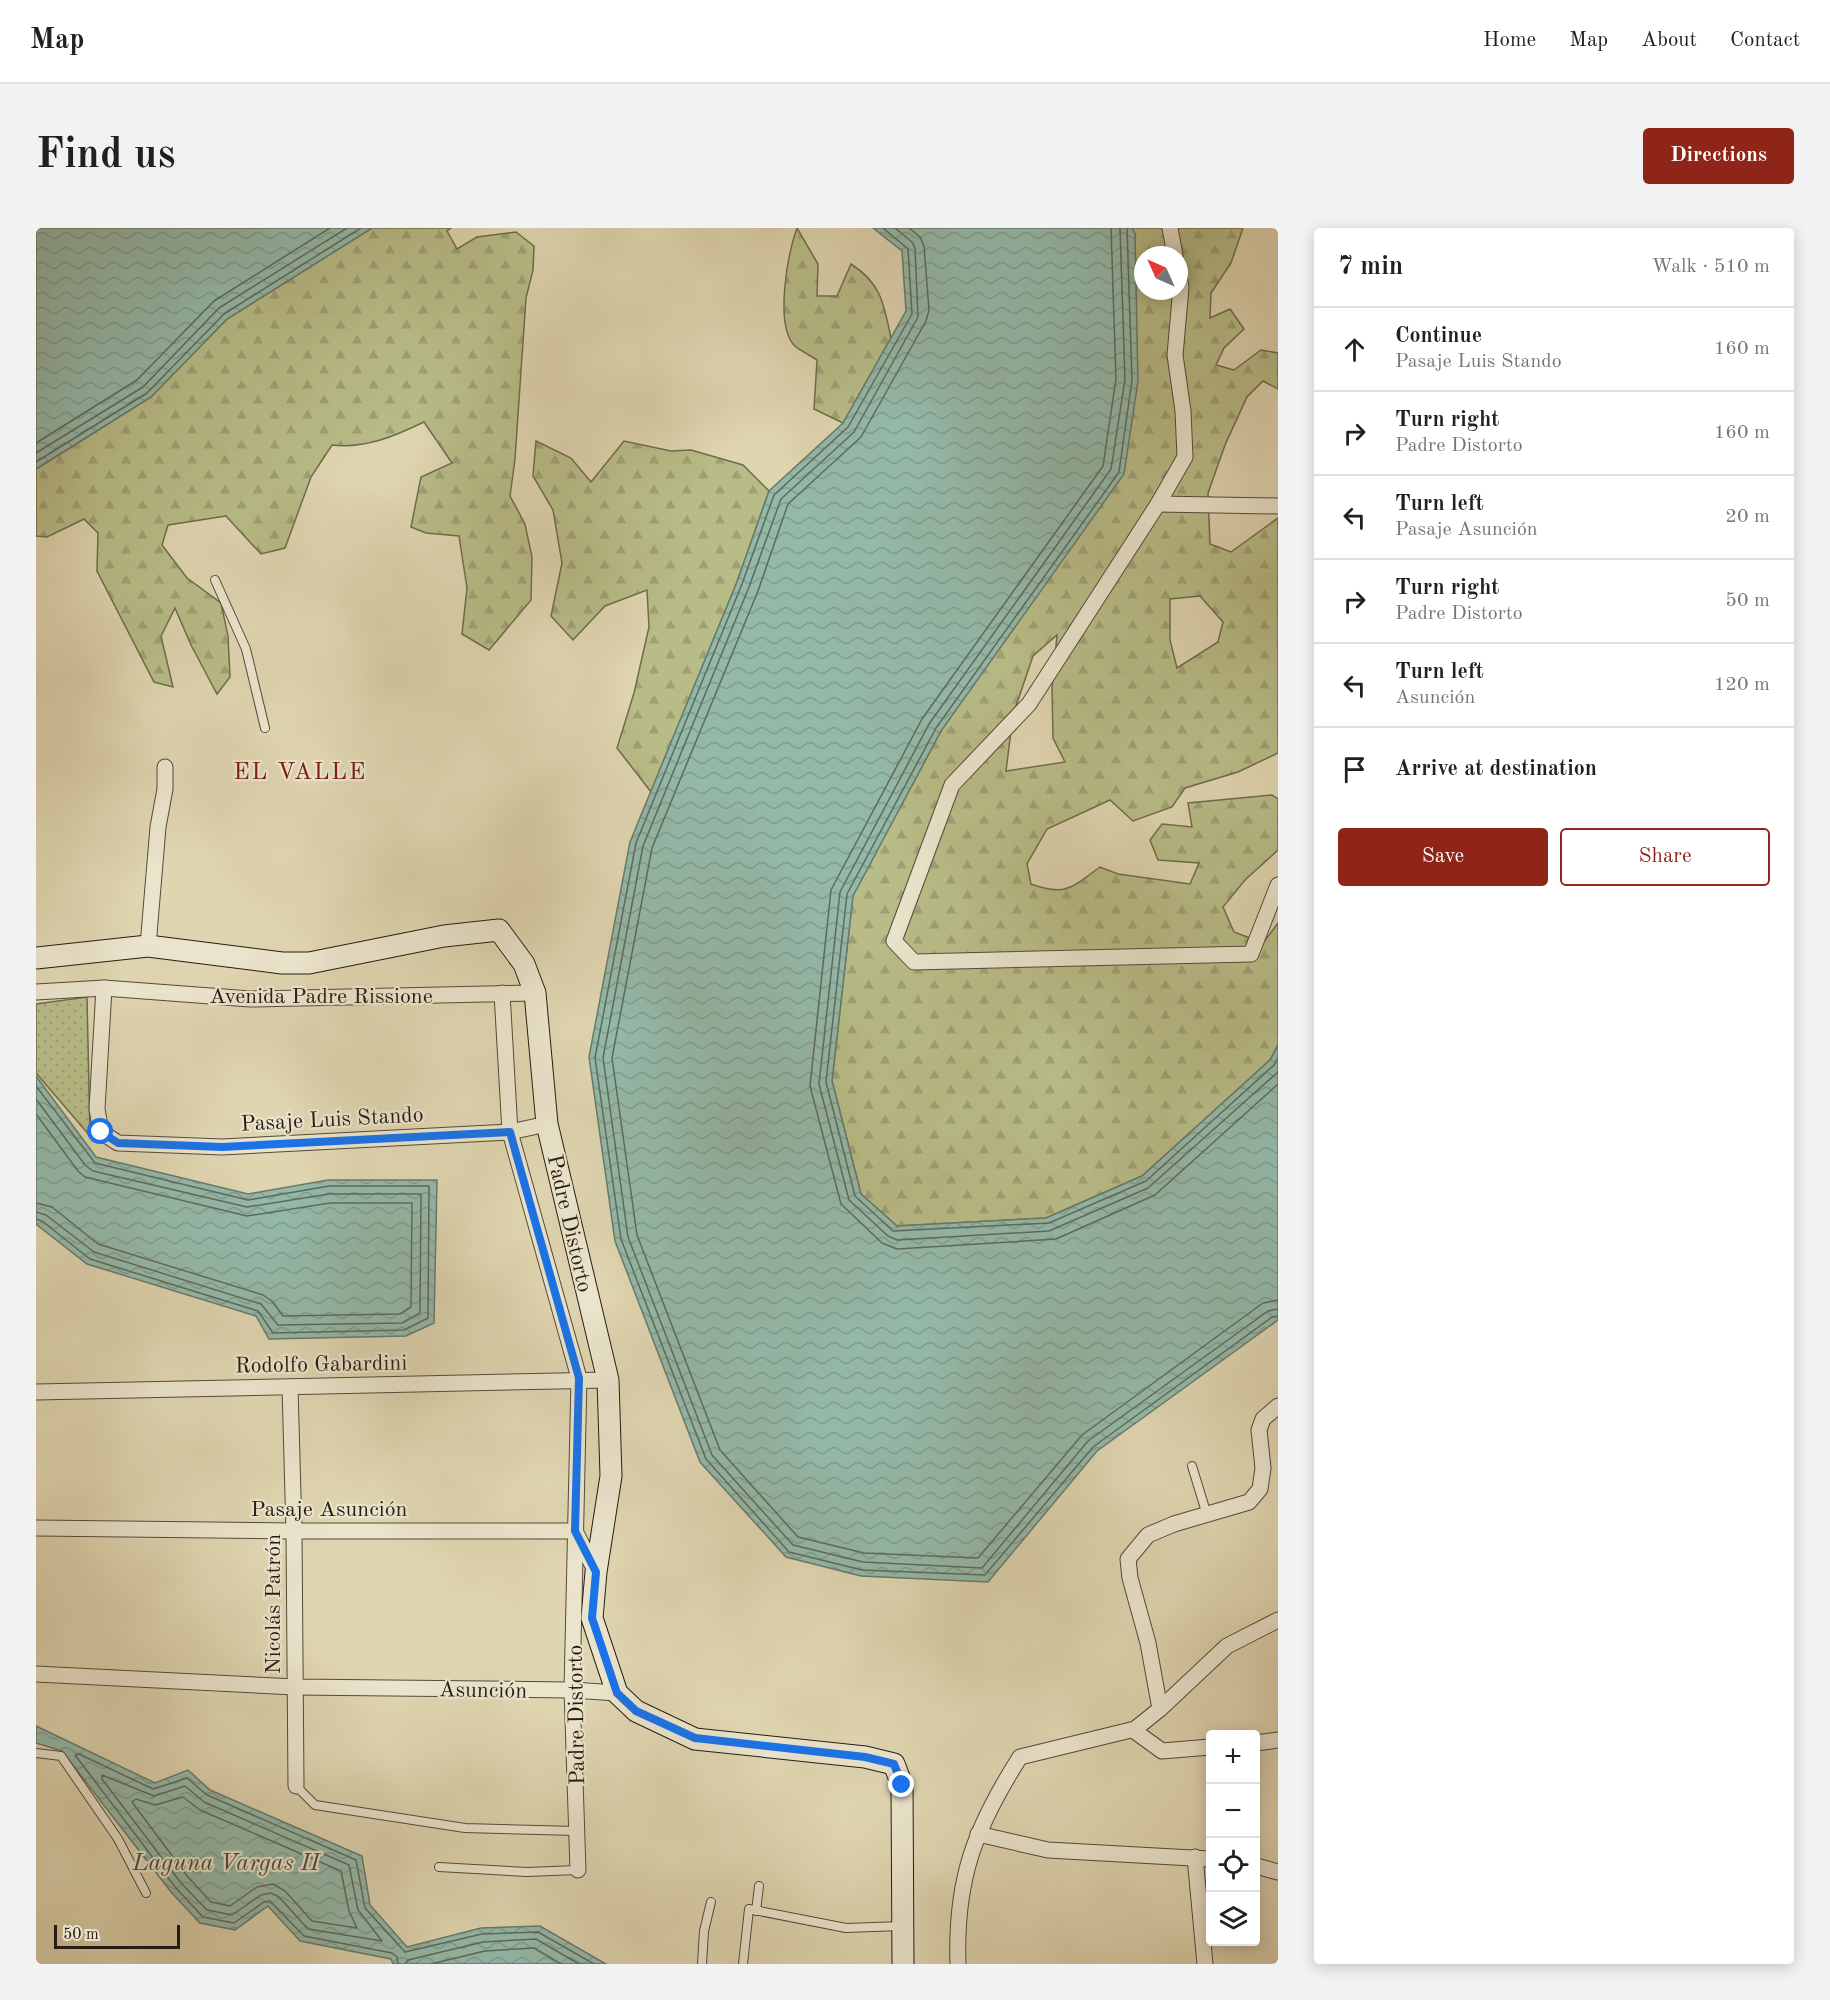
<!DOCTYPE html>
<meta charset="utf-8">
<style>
:root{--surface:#fff;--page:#f2f2f2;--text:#202124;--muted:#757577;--line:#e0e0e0;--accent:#8f2418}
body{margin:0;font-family:"Old Standard TT",serif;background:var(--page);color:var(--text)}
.controls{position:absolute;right:18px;bottom:18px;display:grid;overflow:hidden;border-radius:6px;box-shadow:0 3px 15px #0003}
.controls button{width:54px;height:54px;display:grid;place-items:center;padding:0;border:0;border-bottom:2px solid var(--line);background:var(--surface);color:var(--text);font:30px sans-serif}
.compass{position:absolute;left:1098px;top:18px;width:54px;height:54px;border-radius:50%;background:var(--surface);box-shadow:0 3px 15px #0003;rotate:315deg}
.scale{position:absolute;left:18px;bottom:15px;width:126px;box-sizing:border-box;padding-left:6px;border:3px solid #261c12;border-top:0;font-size:16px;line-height:21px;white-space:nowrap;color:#261c12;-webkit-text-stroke:4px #eae4cc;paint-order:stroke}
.stop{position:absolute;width:18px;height:18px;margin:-14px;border:4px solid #1a73e8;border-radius:50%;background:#fff}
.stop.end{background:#1a73e8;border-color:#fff;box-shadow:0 2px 6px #0008}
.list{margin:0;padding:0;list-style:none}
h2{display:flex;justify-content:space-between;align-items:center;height:78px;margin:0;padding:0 24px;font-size:26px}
h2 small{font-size:20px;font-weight:400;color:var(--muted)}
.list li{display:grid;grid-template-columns:39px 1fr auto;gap:18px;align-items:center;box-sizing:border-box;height:84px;padding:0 24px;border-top:2px solid var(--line)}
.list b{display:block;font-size:22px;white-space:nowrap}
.list p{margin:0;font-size:20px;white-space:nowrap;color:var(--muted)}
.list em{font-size:20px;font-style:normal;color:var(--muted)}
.actions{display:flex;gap:12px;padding:18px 24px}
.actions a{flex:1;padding:14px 0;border:2px solid var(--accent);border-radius:6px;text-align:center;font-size:21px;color:var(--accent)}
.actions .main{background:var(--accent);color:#fff}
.icon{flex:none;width:33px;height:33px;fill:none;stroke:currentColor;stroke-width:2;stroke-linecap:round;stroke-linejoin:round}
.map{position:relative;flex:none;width:1242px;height:1736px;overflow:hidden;border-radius:6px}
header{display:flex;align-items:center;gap:36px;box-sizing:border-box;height:84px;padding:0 30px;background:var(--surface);border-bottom:2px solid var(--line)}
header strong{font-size:28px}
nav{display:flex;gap:33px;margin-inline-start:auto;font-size:21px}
.intro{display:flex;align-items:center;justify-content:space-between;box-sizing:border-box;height:144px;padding:0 36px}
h1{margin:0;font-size:42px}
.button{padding:15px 27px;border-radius:6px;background:var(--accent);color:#fff;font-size:21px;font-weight:700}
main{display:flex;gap:36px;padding:0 36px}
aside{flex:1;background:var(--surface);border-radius:6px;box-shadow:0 3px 15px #0003}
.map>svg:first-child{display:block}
.forest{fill:url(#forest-firs);stroke:#6f6c4c;stroke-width:1.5;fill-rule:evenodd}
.park{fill:url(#park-dots);stroke:#6f6c4c;stroke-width:1.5}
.water{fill:url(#water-waves);stroke:#687a6d;stroke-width:1.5}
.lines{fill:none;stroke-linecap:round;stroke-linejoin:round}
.shore{stroke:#5d6a5e;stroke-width:1.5}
.lane-casing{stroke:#544a3a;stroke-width:10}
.street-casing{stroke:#544a3a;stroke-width:17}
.secondary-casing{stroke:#261c12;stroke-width:23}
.lane{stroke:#eae4cc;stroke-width:8}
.street{stroke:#eae4cc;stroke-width:15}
.secondary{stroke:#eae4cc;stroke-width:21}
.route{stroke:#1a73e8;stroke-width:8}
.labels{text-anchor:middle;stroke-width:4.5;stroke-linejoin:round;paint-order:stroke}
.street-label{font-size:22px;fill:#261c12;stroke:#eae4cc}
.neighbourhood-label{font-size:24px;letter-spacing:1.5px;fill:#7a1f14;stroke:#eae4cc}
.water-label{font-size:24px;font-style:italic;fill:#474b3f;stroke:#eae4cc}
</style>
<header>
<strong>Map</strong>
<nav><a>Home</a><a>Map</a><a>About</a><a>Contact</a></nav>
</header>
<div class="intro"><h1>Find us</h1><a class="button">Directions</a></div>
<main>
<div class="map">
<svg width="1242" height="1736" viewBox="0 0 1242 1736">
<defs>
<pattern id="forest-firs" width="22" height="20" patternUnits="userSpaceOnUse" patternTransform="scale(1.5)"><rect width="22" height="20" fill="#b8bc87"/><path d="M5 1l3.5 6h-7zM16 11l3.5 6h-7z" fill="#9ea174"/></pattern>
<pattern id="park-dots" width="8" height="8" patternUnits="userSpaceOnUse" patternTransform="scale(1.5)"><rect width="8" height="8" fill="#b8bc87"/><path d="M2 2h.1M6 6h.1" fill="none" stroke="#9ea174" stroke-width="1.8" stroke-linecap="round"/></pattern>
<pattern id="water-waves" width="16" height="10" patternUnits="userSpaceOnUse" patternTransform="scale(1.5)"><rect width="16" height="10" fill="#94b9a9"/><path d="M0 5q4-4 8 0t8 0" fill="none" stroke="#7f9e90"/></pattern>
</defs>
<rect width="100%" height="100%" fill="#dfd5b0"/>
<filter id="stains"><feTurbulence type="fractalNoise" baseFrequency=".00333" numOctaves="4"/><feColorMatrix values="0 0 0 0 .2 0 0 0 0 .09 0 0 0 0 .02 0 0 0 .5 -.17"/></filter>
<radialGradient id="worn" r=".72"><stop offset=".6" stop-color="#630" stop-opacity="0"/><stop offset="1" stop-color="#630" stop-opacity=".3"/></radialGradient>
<g class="forest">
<path d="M336 0H415L411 3 421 21 441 9 480 4 498 18 497 42 490 70 479 231 474 268 489 296 496 329 495 372 453 422 426 406 431 360 423 308 390 305 375 299 385 249 416 235 388 194C359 208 329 221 296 217L275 249 249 320 225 326 190 288 132 297 126 317 151 350 185 375 192 408 194 449 181 466 155 417 139 380 125 408 137 459 118 454 61 343 62 305 48 291 11 309 0 308V241L115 169 191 91Z"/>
<path d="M761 0 782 36 781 68H801L815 36C845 55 848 76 855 110L807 195 778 181 781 132C774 127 762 122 757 116 739 93 752 25 761 0Z"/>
<path d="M1096 0H1207L1195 35 1175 65 1174 90 1194 81 1208 101 1188 120 1180 137 1198 142 1225 122 1242 125V161L1227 153 1211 169 1189 217 1172 265 1174 316 1195 324 1242 290V525L1202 544 1149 560 1136 579 1097 593 1074 572 1011 601 991 636 995 656C1030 669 1036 659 1064 639L1082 646 1154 656 1163 635 1122 632 1114 612 1126 596 1156 599 1152 575 1236 567 1242 571V622L1209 652 1187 679 1198 704 1227 715 1242 695V817L1234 832 1106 948 1010 990 861 998 825 966 796 853 817 667 905 503 1099 6ZM1107 27H1143V63H1107ZM1164 368 1187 394 1182 414 1141 440 1134 412V371ZM1021 407 1016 461 1017 510 1029 534 970 543 977 487 997 428Z"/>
<polygon points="500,213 535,230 555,254 588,213 635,223 655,222 707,237 733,263 701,354 615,564 581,520 598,465 613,399 611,362 569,378 537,412 515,388 526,335 517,282 497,248"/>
</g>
<polygon class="park" points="51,769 54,908 0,845 0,776"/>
<g class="water">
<polygon points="0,0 336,0 191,91 115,169 0,241"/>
<polygon points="837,0 1096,0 1099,6 1102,153 1088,246 905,503 817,668 796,853 825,966 861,998 1010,990 1106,948 1234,832 1242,817 1242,1092 1061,1223 952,1354 825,1348 750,1329 664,1234 579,1013 553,829 594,614 701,354 733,263 807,195 870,83 866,23"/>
<polygon points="0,848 60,929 212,966 292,952 401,952 398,1095 370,1108 233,1111 220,1088 51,1036 0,996"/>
<polygon points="0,1498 119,1555 152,1542 174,1562 326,1628 334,1677 371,1719 445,1700 504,1698 570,1736 357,1736 355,1731 264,1713 232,1678 199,1702 164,1695 135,1664 26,1523 0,1515"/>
</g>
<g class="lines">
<g class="shore">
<polyline points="847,0 872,21 876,86 812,199 738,267 706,356 600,615 559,830 585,1011 670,1231 753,1324 826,1342 949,1347 1057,1219 1236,1089 1242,1088"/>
<polyline points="859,0 876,14 879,20 882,89 818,204 745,271 713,359 607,618 567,830 592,1009 676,1227 757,1317 827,1334 946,1340 1052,1213 1232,1083 1242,1081"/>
<polyline points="873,0 884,9 888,18 893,82 890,93 825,209 752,276 722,363 616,620 576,830 601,1007 684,1222 762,1309 828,1325 942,1330 1046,1207 1227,1075 1242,1072"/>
<polyline points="1075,0 1080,151 1067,238 886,491 795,662 774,858 805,976 846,1015 861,1021 1020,1011 1119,967 1242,856"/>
<polyline points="1084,0 1089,152 1075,241 893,496 804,664 783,856 813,972 852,1008 861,1012 1013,1003 1112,960 1242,844"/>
<polyline points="1091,0 1096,152 1083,244 900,500 811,666 790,854 819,968 857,1003 1013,995 1110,953 1238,837 1242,830"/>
<polyline points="0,215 101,152 178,73 294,0"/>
<polyline points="0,225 107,159 183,80 311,0"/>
<polyline points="0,234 111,165 188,86 325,0"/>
<polyline points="0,858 59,935 212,972 293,958 393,958 392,1090 368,1102 237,1105 222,1083 54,1031 6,993 0,991"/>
<polyline points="0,871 49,937 57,943 211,979 293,966 385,966 384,1085 366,1095 242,1097 225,1076 58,1024 10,987 0,984"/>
<polyline points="0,886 42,943 49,949 211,988 294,975 376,975 375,1079 364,1086 247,1088 236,1073 227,1067 62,1016 16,979 0,975"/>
<polygon points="66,1547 118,1568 149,1558 168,1574 313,1637 322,1682 346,1713 272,1701 243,1669 235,1665 225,1667 196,1687 171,1682 145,1655 66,1551"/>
<polygon points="147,1569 164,1582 305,1643 313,1683 321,1700 276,1693 249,1663 237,1656 221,1659 194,1678 175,1674 152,1649 96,1574 100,1571 119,1577"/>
<polyline points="362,1736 361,1729 356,1725 268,1708 234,1673 228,1674 198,1695 167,1689 140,1660 39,1527 43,1526 117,1561 151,1550 171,1567 320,1632 329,1680 369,1724 446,1706 502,1704 558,1736"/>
<polyline points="369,1736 372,1732 447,1714 500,1711 543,1736"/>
<polyline points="395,1736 449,1723 498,1720 525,1736"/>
</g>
<g class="lane-casing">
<g id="lane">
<polyline points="179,352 210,421 229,500"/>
<polyline points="1156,1238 1171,1287"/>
<polyline points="0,1525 25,1528 82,1611 110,1665"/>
<polyline points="260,1558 279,1577 429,1600 541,1603"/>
<polyline points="403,1639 491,1644 542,1642"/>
<polyline points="720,1683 723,1658"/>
<polyline points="666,1736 668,1703 675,1674"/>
<polyline points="707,1736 713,1681 810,1700 866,1698"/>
</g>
</g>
<g class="street-casing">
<g id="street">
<polyline points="1134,0 1139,27"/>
<polyline points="1143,49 1145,59 1139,127 1147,183 1149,229 1122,276 993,476 916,557 858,713 878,734 1215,726 1242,657"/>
<polyline points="1122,276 1242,278"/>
<polyline points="112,718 122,599 129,561 129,539"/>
<polyline points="68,760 61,881 65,904 82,915 186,919 474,904 511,896"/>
<polyline points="0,764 68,760 214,771 499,765"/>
<polyline points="466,765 474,904 543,1150 536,1462 542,1642"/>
<polyline points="254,1159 258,1303 260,1558"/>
<polyline points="0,1164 572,1152"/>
<polyline points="0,1300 258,1303 539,1303 560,1344"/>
<polyline points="0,1446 259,1459 536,1462 581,1465"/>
<polyline points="1124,1481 1112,1415 1094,1350 1092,1331 1112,1307 1138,1296 1213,1274 1224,1261 1227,1240 1223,1202 1227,1191 1242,1178"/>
<polyline points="1097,1502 1126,1523 1174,1519"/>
<polyline points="1220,1515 1242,1512"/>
<polyline points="942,1606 1012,1622 1174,1631"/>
<polyline points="1159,1629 1169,1736"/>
<polyline points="1220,1638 1242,1644"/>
<path d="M922 1736C919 1651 939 1600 984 1529L1099 1501 1124 1481 1191 1418 1242 1392"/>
</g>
</g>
<g class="secondary-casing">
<polyline id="secondary" points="0,730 112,718 246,735 273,735 408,708 463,702 488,736 499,765 511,896 572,1152 575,1248 560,1344 556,1390 581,1465 600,1483 659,1511 829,1529 858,1536 866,1557 867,1736"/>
</g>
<use href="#lane" class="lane"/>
<use href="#street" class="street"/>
<use href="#secondary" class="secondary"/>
</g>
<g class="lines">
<polyline class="route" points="65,904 82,915 186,919 474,904 543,1150 539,1303 560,1344 556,1390 581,1465 600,1483 659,1510 829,1529 858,1536 866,1557"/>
</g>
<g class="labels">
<g class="street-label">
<text x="285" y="775">Avenida Padre Rissione</text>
<text transform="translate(296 890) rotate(-3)" y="8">Pasaje Luis Stando</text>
<text transform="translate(535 995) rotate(77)" y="8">Padre Distorto</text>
<text transform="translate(285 1135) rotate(-1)" y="8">Rodolfo Gabardini</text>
<text x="293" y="1288">Pasaje Asunción</text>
<text transform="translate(236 1376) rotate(-90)" y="8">Nicolás Patrón</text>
<text transform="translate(447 1461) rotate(1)" y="8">Asunción</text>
<text transform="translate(539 1487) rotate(-91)" y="8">Padre Distorto</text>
</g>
<g class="neighbourhood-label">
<text x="264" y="551">EL VALLE</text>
</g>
<g class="water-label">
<text x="190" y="1642">Laguna Vargas II</text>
</g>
</g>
<rect width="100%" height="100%" filter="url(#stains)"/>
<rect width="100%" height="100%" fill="url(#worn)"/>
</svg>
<div class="controls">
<button>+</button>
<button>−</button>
<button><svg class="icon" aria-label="locate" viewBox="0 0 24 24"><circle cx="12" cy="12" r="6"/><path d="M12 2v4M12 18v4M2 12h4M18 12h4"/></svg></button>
<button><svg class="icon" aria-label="layers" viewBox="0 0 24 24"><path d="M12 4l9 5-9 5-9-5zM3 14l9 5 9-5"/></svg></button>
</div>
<svg class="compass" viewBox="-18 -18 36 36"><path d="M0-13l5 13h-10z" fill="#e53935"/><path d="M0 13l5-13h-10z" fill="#757577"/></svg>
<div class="scale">50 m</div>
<div class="stop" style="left:65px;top:904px"></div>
<div class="stop end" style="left:866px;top:1557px"></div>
</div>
<aside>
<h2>7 min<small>Walk · 510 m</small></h2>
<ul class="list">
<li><svg class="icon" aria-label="ahead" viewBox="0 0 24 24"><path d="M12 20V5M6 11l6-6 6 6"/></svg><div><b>Continue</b><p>Pasaje Luis Stando</p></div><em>160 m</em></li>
<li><svg class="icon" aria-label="right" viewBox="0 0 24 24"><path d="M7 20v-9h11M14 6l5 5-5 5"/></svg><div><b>Turn right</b><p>Padre Distorto</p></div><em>160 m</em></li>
<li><svg class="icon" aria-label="left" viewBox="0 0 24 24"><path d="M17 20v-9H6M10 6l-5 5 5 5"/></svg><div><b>Turn left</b><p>Pasaje Asunción</p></div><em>20 m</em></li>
<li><svg class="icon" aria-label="right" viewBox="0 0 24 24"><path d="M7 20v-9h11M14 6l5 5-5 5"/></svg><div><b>Turn right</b><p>Padre Distorto</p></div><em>50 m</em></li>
<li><svg class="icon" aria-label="left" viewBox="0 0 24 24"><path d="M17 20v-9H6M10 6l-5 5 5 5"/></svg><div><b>Turn left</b><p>Asunción</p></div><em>120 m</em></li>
<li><svg class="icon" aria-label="arrive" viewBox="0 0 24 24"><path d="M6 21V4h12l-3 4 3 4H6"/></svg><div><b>Arrive at destination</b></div></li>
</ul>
<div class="actions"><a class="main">Save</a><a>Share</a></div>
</aside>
</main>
